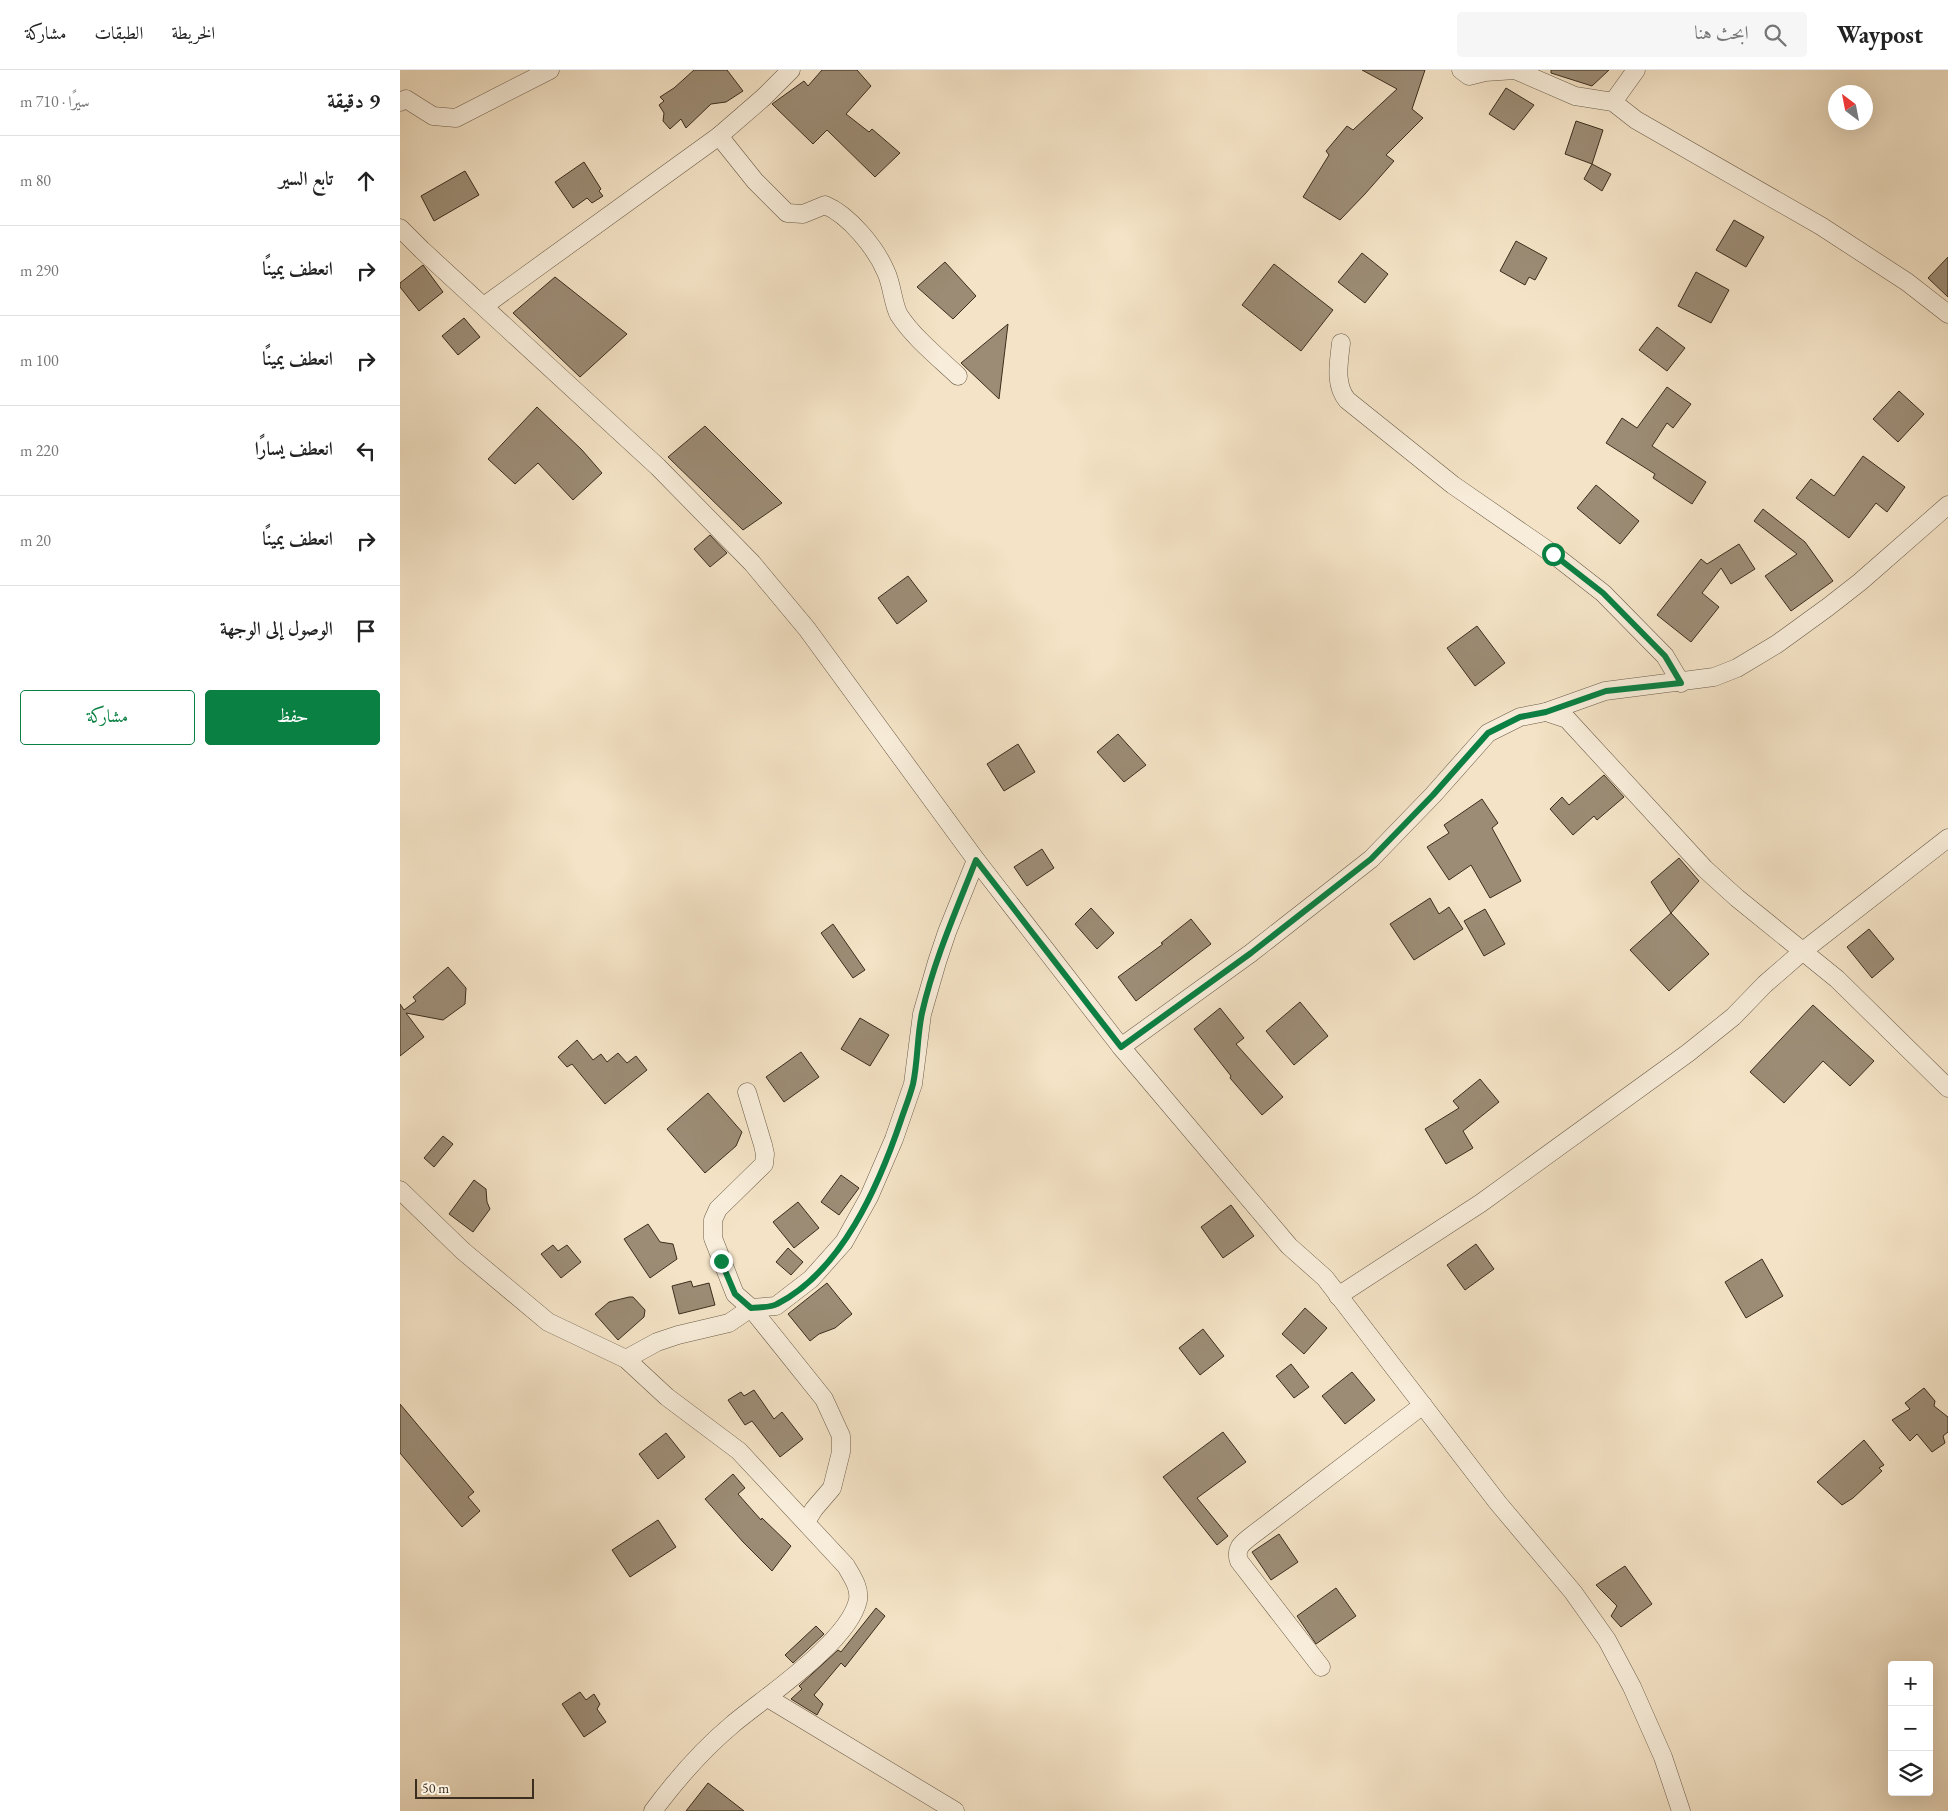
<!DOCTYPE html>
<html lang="ar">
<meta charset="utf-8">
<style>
:root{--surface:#fff;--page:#f6f6f6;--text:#222;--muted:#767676;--line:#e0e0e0;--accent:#0b8043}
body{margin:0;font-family:"EB Garamond",Amiri,serif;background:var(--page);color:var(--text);direction:rtl}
.controls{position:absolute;right:15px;bottom:15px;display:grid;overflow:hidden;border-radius:5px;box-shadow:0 5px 20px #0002}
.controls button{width:45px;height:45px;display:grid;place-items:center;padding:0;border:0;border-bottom:1px solid var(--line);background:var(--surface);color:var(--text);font:25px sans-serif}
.compass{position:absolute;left:1428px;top:15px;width:45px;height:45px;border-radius:50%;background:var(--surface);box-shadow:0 5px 20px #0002;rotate:328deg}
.scale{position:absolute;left:15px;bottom:12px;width:119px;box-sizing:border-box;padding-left:5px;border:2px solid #3c2e1e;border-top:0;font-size:14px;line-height:18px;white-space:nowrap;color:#3c2e1e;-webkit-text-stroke:4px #f8edda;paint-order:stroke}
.stop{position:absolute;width:15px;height:15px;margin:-11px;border:4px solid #0b8043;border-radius:50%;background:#fff}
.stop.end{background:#0b8043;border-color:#fff;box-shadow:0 1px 5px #0008}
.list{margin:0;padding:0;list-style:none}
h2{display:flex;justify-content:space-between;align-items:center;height:65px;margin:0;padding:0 20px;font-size:21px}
h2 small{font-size:16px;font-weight:400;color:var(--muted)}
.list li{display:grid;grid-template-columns:32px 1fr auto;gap:15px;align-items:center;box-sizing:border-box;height:90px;padding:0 20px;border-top:1px solid var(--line)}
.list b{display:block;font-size:19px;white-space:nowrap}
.list em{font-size:16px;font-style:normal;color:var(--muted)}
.actions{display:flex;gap:10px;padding:15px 20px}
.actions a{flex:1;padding:11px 0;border:1px solid var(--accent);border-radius:5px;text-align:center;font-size:18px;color:var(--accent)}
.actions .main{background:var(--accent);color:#fff}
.icon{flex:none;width:28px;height:28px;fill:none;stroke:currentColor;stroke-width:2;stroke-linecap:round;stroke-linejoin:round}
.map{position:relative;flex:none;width:1548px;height:1741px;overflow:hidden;direction:ltr}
header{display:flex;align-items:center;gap:30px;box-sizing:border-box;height:70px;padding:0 25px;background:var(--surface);border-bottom:1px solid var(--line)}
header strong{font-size:24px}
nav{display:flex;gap:28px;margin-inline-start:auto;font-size:18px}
.search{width:350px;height:45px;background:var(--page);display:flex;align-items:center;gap:12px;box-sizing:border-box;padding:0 18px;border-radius:5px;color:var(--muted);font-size:19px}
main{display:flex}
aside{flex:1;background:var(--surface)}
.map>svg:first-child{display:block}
.building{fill:#9c8c75;stroke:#3c2e1e}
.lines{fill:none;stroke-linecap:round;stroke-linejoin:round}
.street-casing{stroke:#6a5b48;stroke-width:19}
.street{stroke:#f8edda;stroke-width:18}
.route{stroke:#0b8043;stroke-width:6}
</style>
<header>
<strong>Waypost</strong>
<div class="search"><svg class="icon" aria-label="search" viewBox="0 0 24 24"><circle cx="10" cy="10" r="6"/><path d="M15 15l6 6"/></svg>ابحث هنا</div>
<nav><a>الخريطة</a><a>الطبقات</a><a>مشاركة</a></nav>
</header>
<main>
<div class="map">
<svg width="1548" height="1741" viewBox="0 0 1548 1741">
<rect width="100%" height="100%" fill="#f4e3c6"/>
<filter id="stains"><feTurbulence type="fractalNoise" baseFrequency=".004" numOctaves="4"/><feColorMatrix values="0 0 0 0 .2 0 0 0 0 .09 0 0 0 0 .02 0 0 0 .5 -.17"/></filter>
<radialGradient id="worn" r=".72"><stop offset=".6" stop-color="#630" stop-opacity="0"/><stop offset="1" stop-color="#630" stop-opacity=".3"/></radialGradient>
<g class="building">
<polygon points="294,0 327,0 343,21 326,32 311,34 286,58 281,49 270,59 263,51 264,43 259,35 264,31 260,27 274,18"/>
<polygon points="422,0 457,0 471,16 446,44 469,62 472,59 500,83 475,107 427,60 413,74 372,34 404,11 408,16"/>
<polygon points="962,0 1025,0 1012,39 1023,48 986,85 994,91 965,124 940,150 903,127 929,85 926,81 947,56 953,60 997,19"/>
<polygon points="1151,0 1209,0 1192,16 1151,3"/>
<polygon points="1106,18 1134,35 1114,60 1089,44"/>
<polygon points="1176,51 1203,60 1192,94 1165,84"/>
<polygon points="184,92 201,119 199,121 203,126 192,133 187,128 173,138 155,112"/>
<polygon points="1192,94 1211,104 1202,121 1184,109"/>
<polygon points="65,101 79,125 34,151 21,126"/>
<polygon points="1334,150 1364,167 1346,197 1316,180"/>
<polygon points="1116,171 1147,188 1135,210 1129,207 1125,215 1100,201"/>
<polygon points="962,183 988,204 965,233 938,212"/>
<polygon points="1548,187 1548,227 1528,208"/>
<polygon points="545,192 576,226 553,249 517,217"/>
<polygon points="874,194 933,240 901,281 842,235"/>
<polygon points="23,195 43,222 19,241 0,217 0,213"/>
<polygon points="1296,202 1329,220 1311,253 1278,236"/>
<polygon points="155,207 227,264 180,307 113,243"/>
<polygon points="64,248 80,267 58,285 42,266"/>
<polygon points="608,254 599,329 561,293"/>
<polygon points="1257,257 1285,278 1267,301 1239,280"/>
<polygon points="1267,317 1291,334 1273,358 1267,353 1252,376 1306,412 1292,434 1253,408 1255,404 1206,373 1222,348 1237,358"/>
<polygon points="1499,321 1524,344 1498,372 1473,349"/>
<polygon points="137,337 182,380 202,403 173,430 138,393 115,414 88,389"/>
<polygon points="305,356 382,433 343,460 268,387"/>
<polygon points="1463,386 1505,417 1487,442 1476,433 1449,468 1396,428 1411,409 1434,426"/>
<polygon points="1196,415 1239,451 1220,474 1177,438"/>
<polygon points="1363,439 1405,472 1433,511 1391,541 1365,506 1397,484 1354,451"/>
<polygon points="310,465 327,483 310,497 294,479"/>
<polygon points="1339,474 1355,499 1331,514 1321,498 1302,523 1319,537 1291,572 1257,545 1301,489 1307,494"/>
<polygon points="508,506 527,531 497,554 478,528"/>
<polygon points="1077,556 1105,593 1075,616 1047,578"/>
<polygon points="718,664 746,695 724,712 697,682"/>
<polygon points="618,674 635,702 604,721 587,694"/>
<polygon points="1204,705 1224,727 1197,750 1194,746 1173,765 1150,739 1162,727 1169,735"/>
<polygon points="1082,729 1098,753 1092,758 1121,811 1090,828 1071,795 1049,810 1027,777 1049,763 1044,755"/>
<polygon points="642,779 654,798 627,816 614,797"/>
<polygon points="1279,788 1299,811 1271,843 1251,812"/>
<polygon points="1030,828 1039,844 1049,837 1063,859 1014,890 990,854"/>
<polygon points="691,838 714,863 697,879 675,854"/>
<polygon points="1085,839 1105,874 1084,886 1064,851"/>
<polygon points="1271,843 1309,884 1269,921 1230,880"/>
<polygon points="791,849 811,874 736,931 718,907 763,874 761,873"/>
<polygon points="433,854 465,900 453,908 421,863"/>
<polygon points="1469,859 1494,889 1472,908 1447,877"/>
<polygon points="48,897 66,918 65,934 43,950 6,943 24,967 0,986 0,934 4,940 16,931 13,927"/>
<polygon points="900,932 928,966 894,995 866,961"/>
<polygon points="1413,935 1474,991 1450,1016 1423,991 1384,1033 1350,1002"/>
<polygon points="820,938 844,968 836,974 883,1027 862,1045 830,1008 831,1006 794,959"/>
<polygon points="460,948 489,965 470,996 441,979"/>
<polygon points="177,970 193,990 201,984 207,992 218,983 227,993 236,986 247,1000 205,1034 172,994 167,997 158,987"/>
<polygon points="401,982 419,1007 384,1032 366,1007"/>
<polygon points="1080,1009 1099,1032 1063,1061 1073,1078 1046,1094 1025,1059 1059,1038 1053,1031"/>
<polygon points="308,1023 342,1062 336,1076 305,1103 267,1059"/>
<polygon points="43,1066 53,1074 34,1097 24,1088"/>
<polygon points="441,1105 459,1118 439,1145 421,1132"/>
<polygon points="74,1110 86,1119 87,1132 90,1139 73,1162 49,1144"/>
<polygon points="398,1132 419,1158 394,1178 373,1152"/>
<polygon points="831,1135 854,1166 823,1188 801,1157"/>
<polygon points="248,1154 260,1172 273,1174 277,1189 250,1208 224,1169"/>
<polygon points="1076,1174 1094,1199 1065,1220 1047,1195"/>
<polygon points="153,1175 158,1181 167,1175 181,1192 161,1208 141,1184"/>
<polygon points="388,1178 403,1192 391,1205 376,1192"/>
<polygon points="1362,1189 1383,1226 1346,1248 1325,1212"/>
<polygon points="291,1211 293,1217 309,1213 315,1235 279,1244 272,1216"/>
<polygon points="427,1213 452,1244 435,1258 419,1264 410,1271 388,1244"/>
<polygon points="229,1227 233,1227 245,1240 244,1247 218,1270 195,1244 209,1232"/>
<polygon points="905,1238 927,1258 904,1284 882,1264"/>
<polygon points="803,1259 824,1286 800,1305 779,1278"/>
<polygon points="891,1294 909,1317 894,1328 876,1306"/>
<polygon points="952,1302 975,1330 945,1354 922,1326"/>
<polygon points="1524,1318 1535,1331 1534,1336 1548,1347 1548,1362 1543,1366 1545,1373 1532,1382 1517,1364 1510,1371 1492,1350 1510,1339 1505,1333"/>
<polygon points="354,1320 374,1349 382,1342 403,1369 380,1387 352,1351 345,1355 328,1330 341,1322 344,1326"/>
<polygon points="0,1334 74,1422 68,1427 80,1441 62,1457 0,1383"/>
<polygon points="823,1362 846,1392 797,1428 828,1466 817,1475 763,1407"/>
<polygon points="266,1363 285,1387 258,1409 239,1384"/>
<polygon points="1464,1370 1484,1395 1479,1398 1482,1401 1453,1428 1442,1435 1417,1412"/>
<polygon points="333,1404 345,1418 338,1424 361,1450 362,1448 391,1476 372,1501 343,1472 305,1429"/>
<polygon points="258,1450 276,1477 230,1507 212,1480"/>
<polygon points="879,1464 898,1492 871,1510 852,1482"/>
<polygon points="1225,1496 1252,1534 1221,1557 1211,1546 1217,1536 1196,1515"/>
<polygon points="936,1518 956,1546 916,1574 897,1546"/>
<polygon points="476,1538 485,1546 445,1597 441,1593 414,1625 423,1634 417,1645 391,1629 402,1619 399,1616 438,1580 441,1582"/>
<polygon points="416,1556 424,1564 393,1593 385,1585"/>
<polygon points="180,1622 186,1630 194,1624 200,1634 197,1639 206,1652 184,1667 162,1634"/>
<polygon points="308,1713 344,1741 286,1741"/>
</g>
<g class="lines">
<g class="street-casing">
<g id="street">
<polyline points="1061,0 1069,6 1085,2 1115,0 1175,26 1213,32 1236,50 1421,156 1507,212 1548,244"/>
<polyline points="0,32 6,29 33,46 56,48 150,0"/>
<polyline points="1213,32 1236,0"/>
<path d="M319 66 355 111 387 143 403 144 425 135C449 145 476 178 486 202 492 214 493 235 499 245 513 267 539 288 558 306"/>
<polyline points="0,158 22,180 258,397 352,493 407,559 576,790 721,977 889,1176 925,1208 1098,1433 1173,1522 1207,1570 1232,1617 1263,1687 1281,1741"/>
<polyline points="84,236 319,66 364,27 391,0"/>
<path d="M941 273C939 292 934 314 947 330L1053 415 1153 484 1203 523 1265 586 1281 613"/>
<polyline points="1146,642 1205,621 1314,607 1337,598 1377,574 1428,537 1460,512 1548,435"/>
<polyline points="721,977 851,883 971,789 1033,725 1088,663 1120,647 1146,642 1167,649 1305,799 1337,828 1437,909 1548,1018"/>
<polyline points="347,1022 363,1075 365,1084 364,1094 318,1139 313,1150 313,1168 335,1224 351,1238 424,1329 441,1366 441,1382 432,1418 414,1439 406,1452"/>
<path d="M0 1120 63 1181 148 1252 226 1289 267 1327 339 1381 446 1496C452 1507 460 1517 458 1530 449 1572 365 1627 333 1654 303 1679 276 1710 253 1741"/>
<polyline points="938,1226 1081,1133 1288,983 1333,947 1365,914 1403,881 1548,768"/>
<polyline points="226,1289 257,1272 278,1265 329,1253 351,1238 376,1236 411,1209 444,1172 469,1127 494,1069 513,1014 522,944 537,892 547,862 576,790"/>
<path d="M921 1597 839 1491C835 1479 841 1474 850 1467L1023 1335"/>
<polyline points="368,1628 555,1741"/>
</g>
</g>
<use href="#street" class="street"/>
</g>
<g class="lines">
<path class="route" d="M321 1191 335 1224 351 1238C359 1237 370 1238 377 1234 442 1201 479 1115 501 1050 505 1038 510 1026 513 1014 518 991 517 966 522 943 534 890 556 841 576 790L721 977 851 883 971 789 1033 725 1088 663 1120 647 1146 642 1206 621 1281 613 1265 586 1203 523 1153 484"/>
</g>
<rect width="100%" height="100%" filter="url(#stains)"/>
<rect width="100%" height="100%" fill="url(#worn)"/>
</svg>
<div class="controls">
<button>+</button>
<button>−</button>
<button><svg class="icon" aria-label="layers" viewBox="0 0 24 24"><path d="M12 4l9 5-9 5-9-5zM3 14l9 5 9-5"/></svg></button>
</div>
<svg class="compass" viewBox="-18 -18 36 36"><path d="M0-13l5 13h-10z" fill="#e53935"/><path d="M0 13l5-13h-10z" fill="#767676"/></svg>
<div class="scale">50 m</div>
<div class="stop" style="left:1153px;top:484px"></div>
<div class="stop end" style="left:321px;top:1191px"></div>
</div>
<aside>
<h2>9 دقيقة<small>سيرًا · 710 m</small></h2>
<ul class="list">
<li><svg class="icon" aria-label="ahead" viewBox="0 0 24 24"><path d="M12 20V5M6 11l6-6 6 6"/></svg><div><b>تابع السير</b></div><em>80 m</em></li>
<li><svg class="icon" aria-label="right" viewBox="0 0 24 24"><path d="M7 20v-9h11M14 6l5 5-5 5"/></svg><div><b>انعطف يمينًا</b></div><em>290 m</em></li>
<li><svg class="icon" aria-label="right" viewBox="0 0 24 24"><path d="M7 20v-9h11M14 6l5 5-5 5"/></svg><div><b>انعطف يمينًا</b></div><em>100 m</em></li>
<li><svg class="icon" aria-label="left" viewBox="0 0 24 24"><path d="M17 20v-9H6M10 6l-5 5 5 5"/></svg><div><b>انعطف يسارًا</b></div><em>220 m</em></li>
<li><svg class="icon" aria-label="right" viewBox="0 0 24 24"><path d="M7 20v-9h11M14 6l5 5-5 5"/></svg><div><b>انعطف يمينًا</b></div><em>20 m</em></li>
<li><svg class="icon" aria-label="arrive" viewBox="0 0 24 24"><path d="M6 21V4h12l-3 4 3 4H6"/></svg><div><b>الوصول إلى الوجهة</b></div></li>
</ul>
<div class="actions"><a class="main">حفظ</a><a>مشاركة</a></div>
</aside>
</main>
